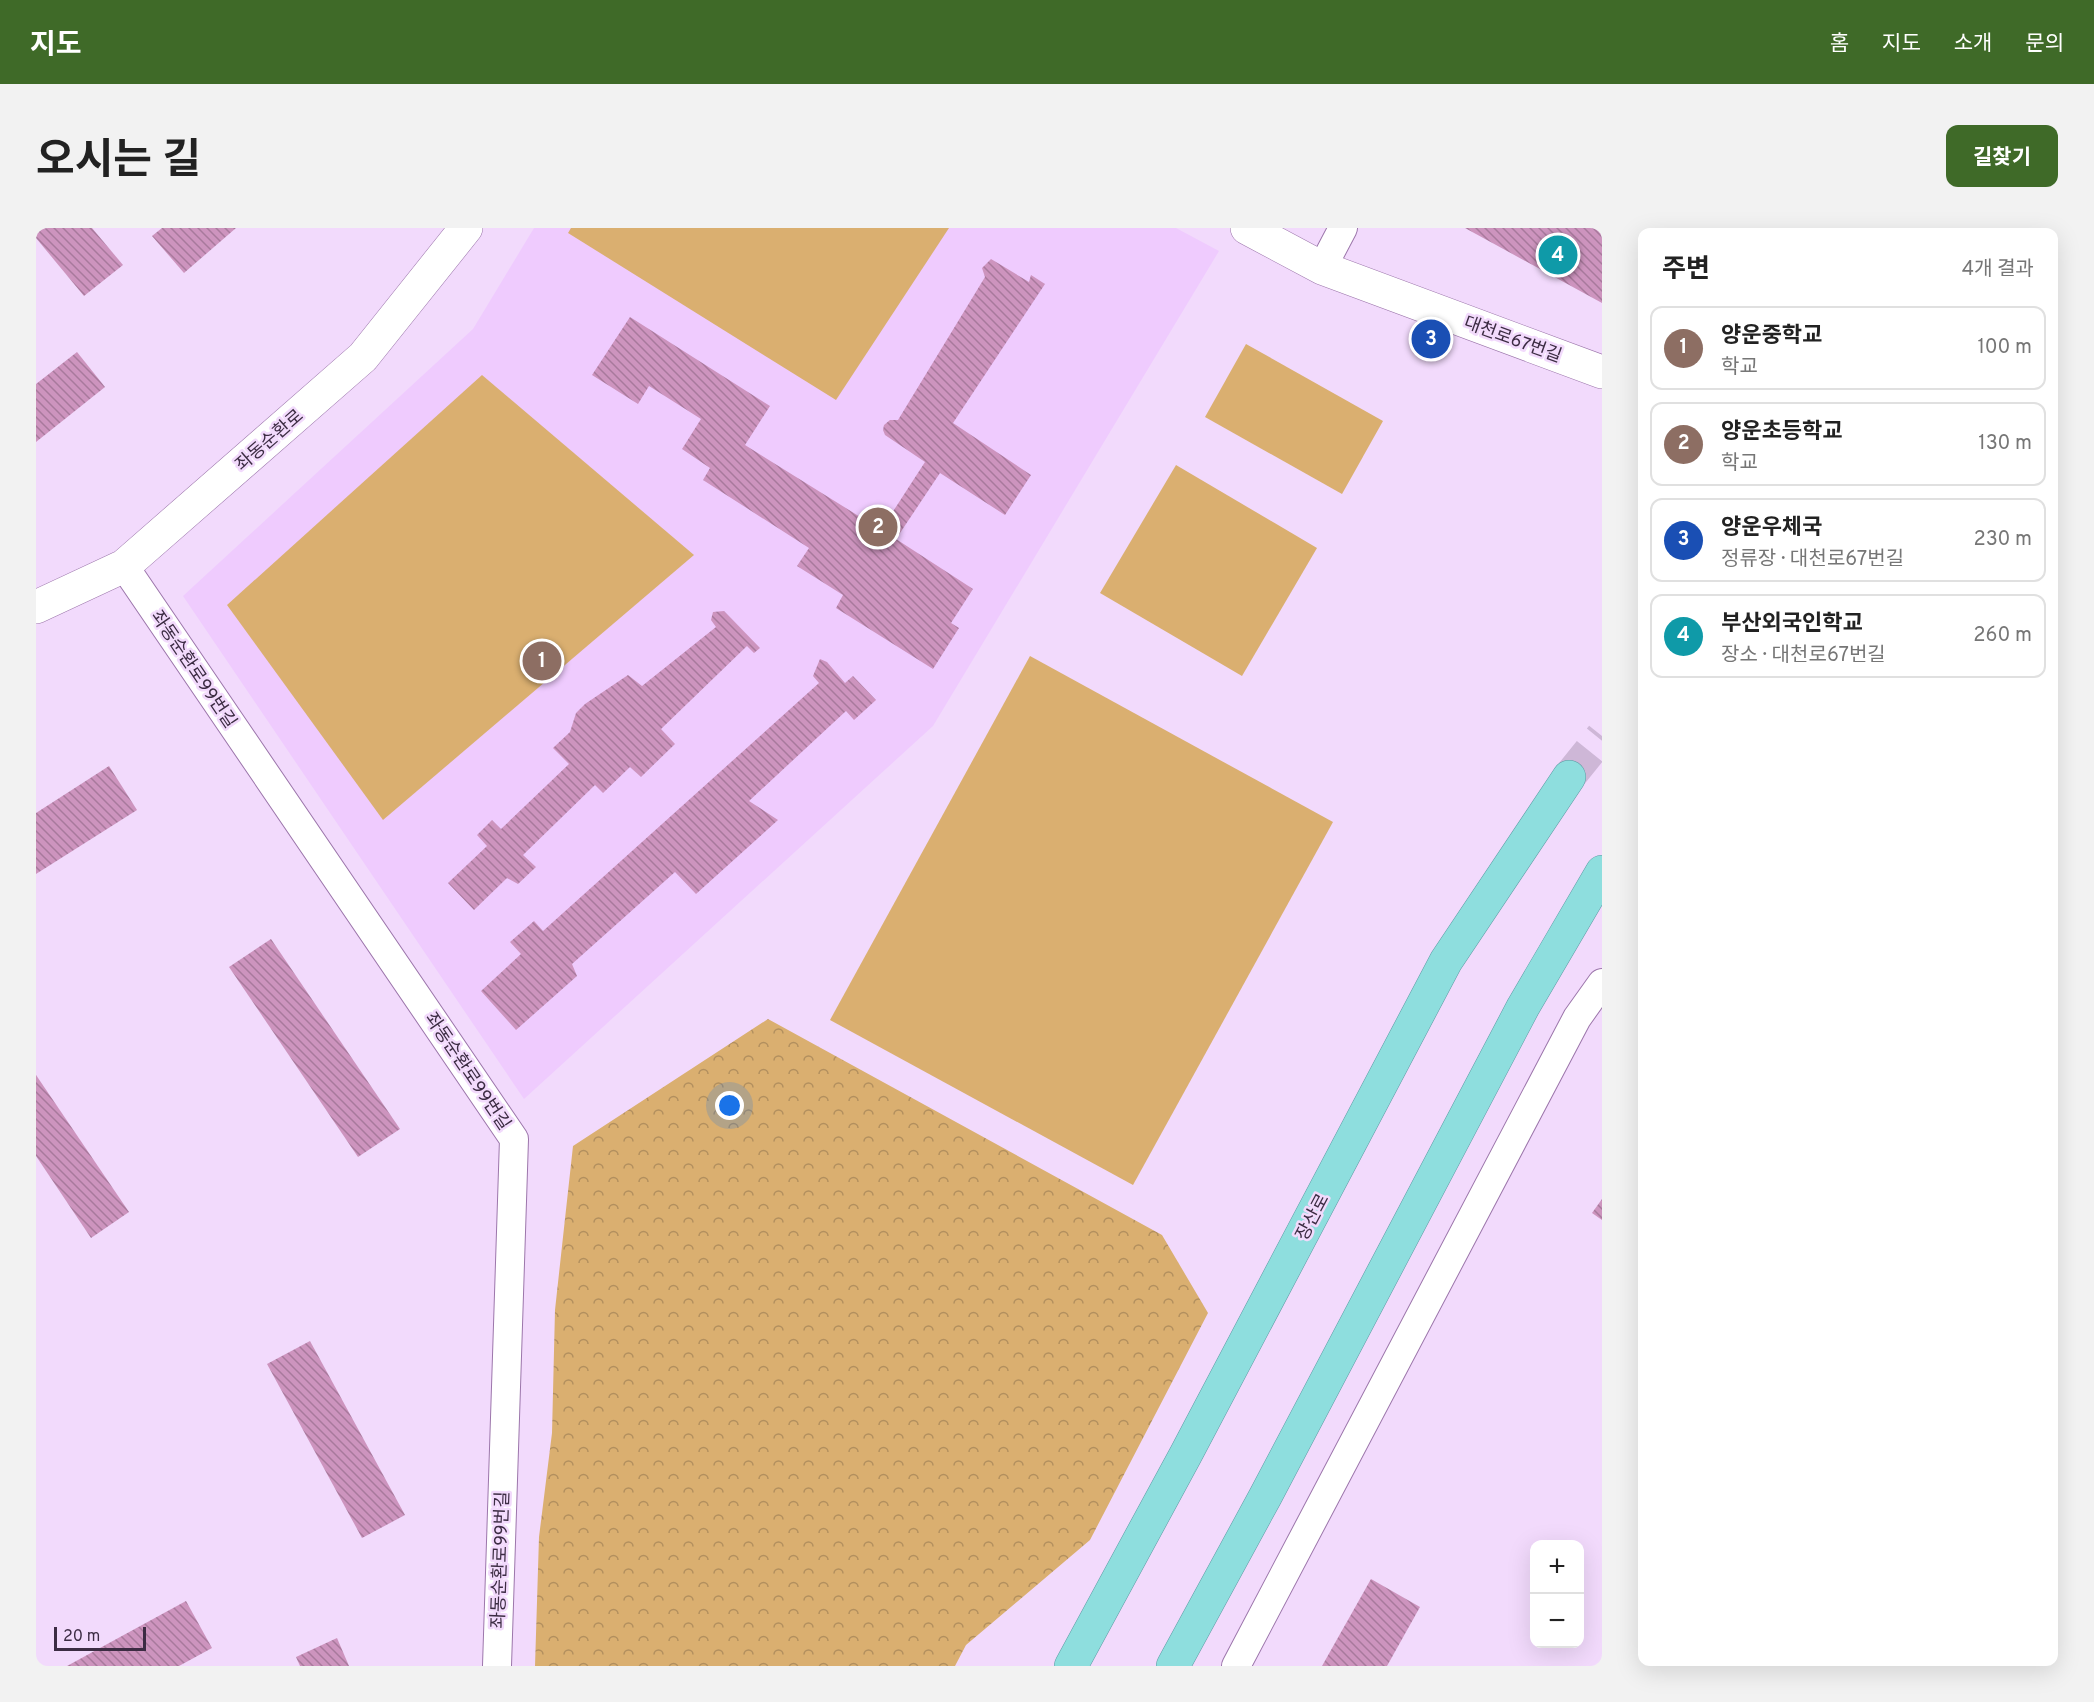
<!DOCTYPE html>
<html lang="ko">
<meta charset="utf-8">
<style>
:root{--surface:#fff;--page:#f2f2f2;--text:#222;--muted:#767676;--line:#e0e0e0;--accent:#3f6a28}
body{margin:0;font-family:Overpass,"Noto Sans KR",sans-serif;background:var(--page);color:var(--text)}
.controls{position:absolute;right:18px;bottom:18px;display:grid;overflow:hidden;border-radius:12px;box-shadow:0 6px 24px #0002}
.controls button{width:54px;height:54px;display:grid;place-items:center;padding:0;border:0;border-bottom:2px solid var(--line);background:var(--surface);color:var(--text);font:30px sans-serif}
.scale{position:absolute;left:18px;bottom:15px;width:92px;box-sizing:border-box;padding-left:6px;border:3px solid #3c2c43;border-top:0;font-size:16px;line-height:21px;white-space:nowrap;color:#3c2c43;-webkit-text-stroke:4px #f2dafc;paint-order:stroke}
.you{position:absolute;left:694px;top:878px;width:21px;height:21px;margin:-15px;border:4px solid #fff;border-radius:50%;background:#1a73e8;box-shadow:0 0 0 9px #1a73e833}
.badge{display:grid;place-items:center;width:39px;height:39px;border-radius:50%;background:var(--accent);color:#fff;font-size:20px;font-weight:700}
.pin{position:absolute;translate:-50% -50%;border:3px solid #fff;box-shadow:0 2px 6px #0006}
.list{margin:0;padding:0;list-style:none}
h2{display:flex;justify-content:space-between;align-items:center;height:78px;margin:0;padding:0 24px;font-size:26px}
h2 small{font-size:20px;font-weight:400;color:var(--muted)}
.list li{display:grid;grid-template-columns:39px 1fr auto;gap:18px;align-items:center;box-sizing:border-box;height:84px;margin:0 12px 12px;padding:0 12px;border:2px solid var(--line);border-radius:12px}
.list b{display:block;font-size:22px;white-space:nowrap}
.list p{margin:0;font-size:20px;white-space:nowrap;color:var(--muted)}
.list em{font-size:20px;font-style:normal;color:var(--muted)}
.map{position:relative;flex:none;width:1566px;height:1438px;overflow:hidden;border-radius:12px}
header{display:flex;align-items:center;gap:36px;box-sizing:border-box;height:84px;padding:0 30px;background:var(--accent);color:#fff}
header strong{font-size:28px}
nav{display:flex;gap:33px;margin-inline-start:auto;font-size:21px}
.intro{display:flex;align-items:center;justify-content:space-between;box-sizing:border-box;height:144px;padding:0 36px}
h1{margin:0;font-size:42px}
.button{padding:15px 27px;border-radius:12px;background:var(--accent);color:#fff;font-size:21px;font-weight:700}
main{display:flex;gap:36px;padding:0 36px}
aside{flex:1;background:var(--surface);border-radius:12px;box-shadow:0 6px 24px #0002}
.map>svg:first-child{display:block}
.built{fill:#efcbfe}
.forest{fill:url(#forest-crowns)}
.pitch{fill:#daaf70}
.building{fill:url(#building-back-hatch)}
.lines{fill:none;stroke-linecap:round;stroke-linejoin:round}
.trunk-tunnel{stroke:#ceb7d7;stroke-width:33;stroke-dasharray:33 16;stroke-linecap:butt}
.minor-casing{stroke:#9c76ab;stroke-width:30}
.tertiary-casing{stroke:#9c76ab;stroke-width:34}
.trunk-casing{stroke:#5e9aa3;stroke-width:34}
.minor{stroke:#fff;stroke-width:28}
.tertiary{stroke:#fff;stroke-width:33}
.trunk{stroke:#8edede;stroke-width:33}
.labels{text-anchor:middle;stroke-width:5;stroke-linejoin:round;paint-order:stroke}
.street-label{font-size:18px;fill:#3c2c43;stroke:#f2dafc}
</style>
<header>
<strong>지도</strong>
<nav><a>홈</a><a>지도</a><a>소개</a><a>문의</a></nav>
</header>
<div class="intro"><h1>오시는 길</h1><a class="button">길찾기</a></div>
<main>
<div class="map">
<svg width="1566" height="1438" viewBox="0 0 1566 1438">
<defs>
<pattern id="forest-crowns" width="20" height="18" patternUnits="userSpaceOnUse" patternTransform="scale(1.5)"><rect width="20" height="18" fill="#daaf70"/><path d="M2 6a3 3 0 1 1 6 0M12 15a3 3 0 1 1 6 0" fill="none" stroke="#b28f5e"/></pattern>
<pattern id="building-back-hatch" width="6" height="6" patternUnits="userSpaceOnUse" patternTransform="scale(1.5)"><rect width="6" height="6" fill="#cd94be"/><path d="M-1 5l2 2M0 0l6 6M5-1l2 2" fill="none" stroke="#a8799c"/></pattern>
</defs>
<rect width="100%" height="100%" fill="#f2dafc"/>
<polygon class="built" points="498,0 1140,0 1183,23 897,498 488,871 147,368 437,101"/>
<polygon class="forest" points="732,791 1126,1007 1172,1085 1054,1312 930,1417 919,1438 499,1438 503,1309 516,1205 519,1082 537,918"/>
<g class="pitch">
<polygon points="535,0 913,0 800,172 532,5"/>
<polygon points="1210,116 1347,193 1306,266 1169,189"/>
<polygon points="446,147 658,327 347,592 191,377"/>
<polygon points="1140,237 1281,320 1206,448 1064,365"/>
<polygon points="994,428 1297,594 1097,957 794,792"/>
</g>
<g class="building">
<polygon points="0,0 56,0 87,37 48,68 0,10"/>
<polygon points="126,0 200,0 148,45 116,8"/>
<polygon points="1429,0 1559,0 1566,4 1566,75"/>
<polygon points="955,31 993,54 995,47 1009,56 917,195 995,247 969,287 904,245 860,311 937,361 915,395 923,400 897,441 800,380 807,367 761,338 773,320 667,252 674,240 646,221 665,191 613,158 602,176 556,147 594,89 734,178 709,217 845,302 889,234 849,207 847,202 848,197 854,192 862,192 949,49 946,40"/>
<polygon points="41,124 69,159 0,214 0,156"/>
<polygon points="688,383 724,420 718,425 711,418 625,501 639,516 605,549 594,539 567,565 559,557 487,627 500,639 482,656 471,650 438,682 412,655 451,618 441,607 456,592 465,601 533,536 517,520 534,504 540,485 549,476 592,447 606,458 680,399 675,392 677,384"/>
<polygon points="784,431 791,434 809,455 817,448 840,472 818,492 810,483 713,573 742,592 660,666 639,644 536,736 541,748 480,802 445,763 485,726 474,714 498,693 507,703 783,455 777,448"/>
<polygon points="73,538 101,582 0,646 0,585"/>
<polygon points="235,711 364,901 322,929 193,739"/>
<polygon points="0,847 93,984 55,1010 0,928"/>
<polygon points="1566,971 1566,992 1556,985"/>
<polygon points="274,1113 369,1287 326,1310 231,1136"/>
<polygon points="1335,1351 1384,1379 1351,1438 1286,1438"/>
<polygon points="150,1373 176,1420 143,1438 31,1438"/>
<polygon points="301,1410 313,1438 264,1438 260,1429"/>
</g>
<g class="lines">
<polyline class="trunk-tunnel" points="1533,549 1566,508"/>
<g class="minor-casing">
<g id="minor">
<polyline points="1286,40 1307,0"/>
<polyline points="88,338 478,911 461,1438"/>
<polyline points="1200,1438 1541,790 1566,755"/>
</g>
</g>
<g class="tertiary-casing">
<g id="tertiary">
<polyline points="1211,0 1286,40 1566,144"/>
<polyline points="0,379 88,338 327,129 430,0"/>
</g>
</g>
<g class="trunk-casing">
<g id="trunk">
<polyline points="1035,1438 1150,1226 1410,733 1533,549"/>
<polyline points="1137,1438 1229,1269 1487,779 1566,644"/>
</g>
</g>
<use href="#minor" class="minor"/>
<use href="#tertiary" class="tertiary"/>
<use href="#trunk" class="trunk"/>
</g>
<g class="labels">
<g class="street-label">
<text transform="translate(1477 111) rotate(20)" y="6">대천로67번길</text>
<text transform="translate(233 212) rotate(-41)" y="6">좌동순환로</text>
<text transform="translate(158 441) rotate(56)" y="6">좌동순환로99번길</text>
<text transform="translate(432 843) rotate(56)" y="6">좌동순환로99번길</text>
<text transform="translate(1276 989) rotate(-62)" y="6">장산로</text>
<text transform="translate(464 1332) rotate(-88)" y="6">좌동순환로99번길</text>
</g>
</g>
</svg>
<div class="controls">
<button>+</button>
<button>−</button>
</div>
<div class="scale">20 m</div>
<div class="you"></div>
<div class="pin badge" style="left:506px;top:433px;background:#8d6e63">1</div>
<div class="pin badge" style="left:842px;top:299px;background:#8d6e63">2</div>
<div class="pin badge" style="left:1395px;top:111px;background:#1a4fb4">3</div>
<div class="pin badge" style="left:1522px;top:27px;background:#0f9aa8">4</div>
</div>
<aside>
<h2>주변<small>4개 결과</small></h2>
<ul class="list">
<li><span class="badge" style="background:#8d6e63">1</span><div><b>양운중학교</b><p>학교</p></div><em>100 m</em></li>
<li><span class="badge" style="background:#8d6e63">2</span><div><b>양운초등학교</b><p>학교</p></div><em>130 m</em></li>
<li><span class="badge" style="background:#1a4fb4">3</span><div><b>양운우체국</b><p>정류장 · 대천로67번길</p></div><em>230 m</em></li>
<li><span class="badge" style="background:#0f9aa8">4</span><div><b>부산외국인학교</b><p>장소 · 대천로67번길</p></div><em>260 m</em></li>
</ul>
</aside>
</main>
